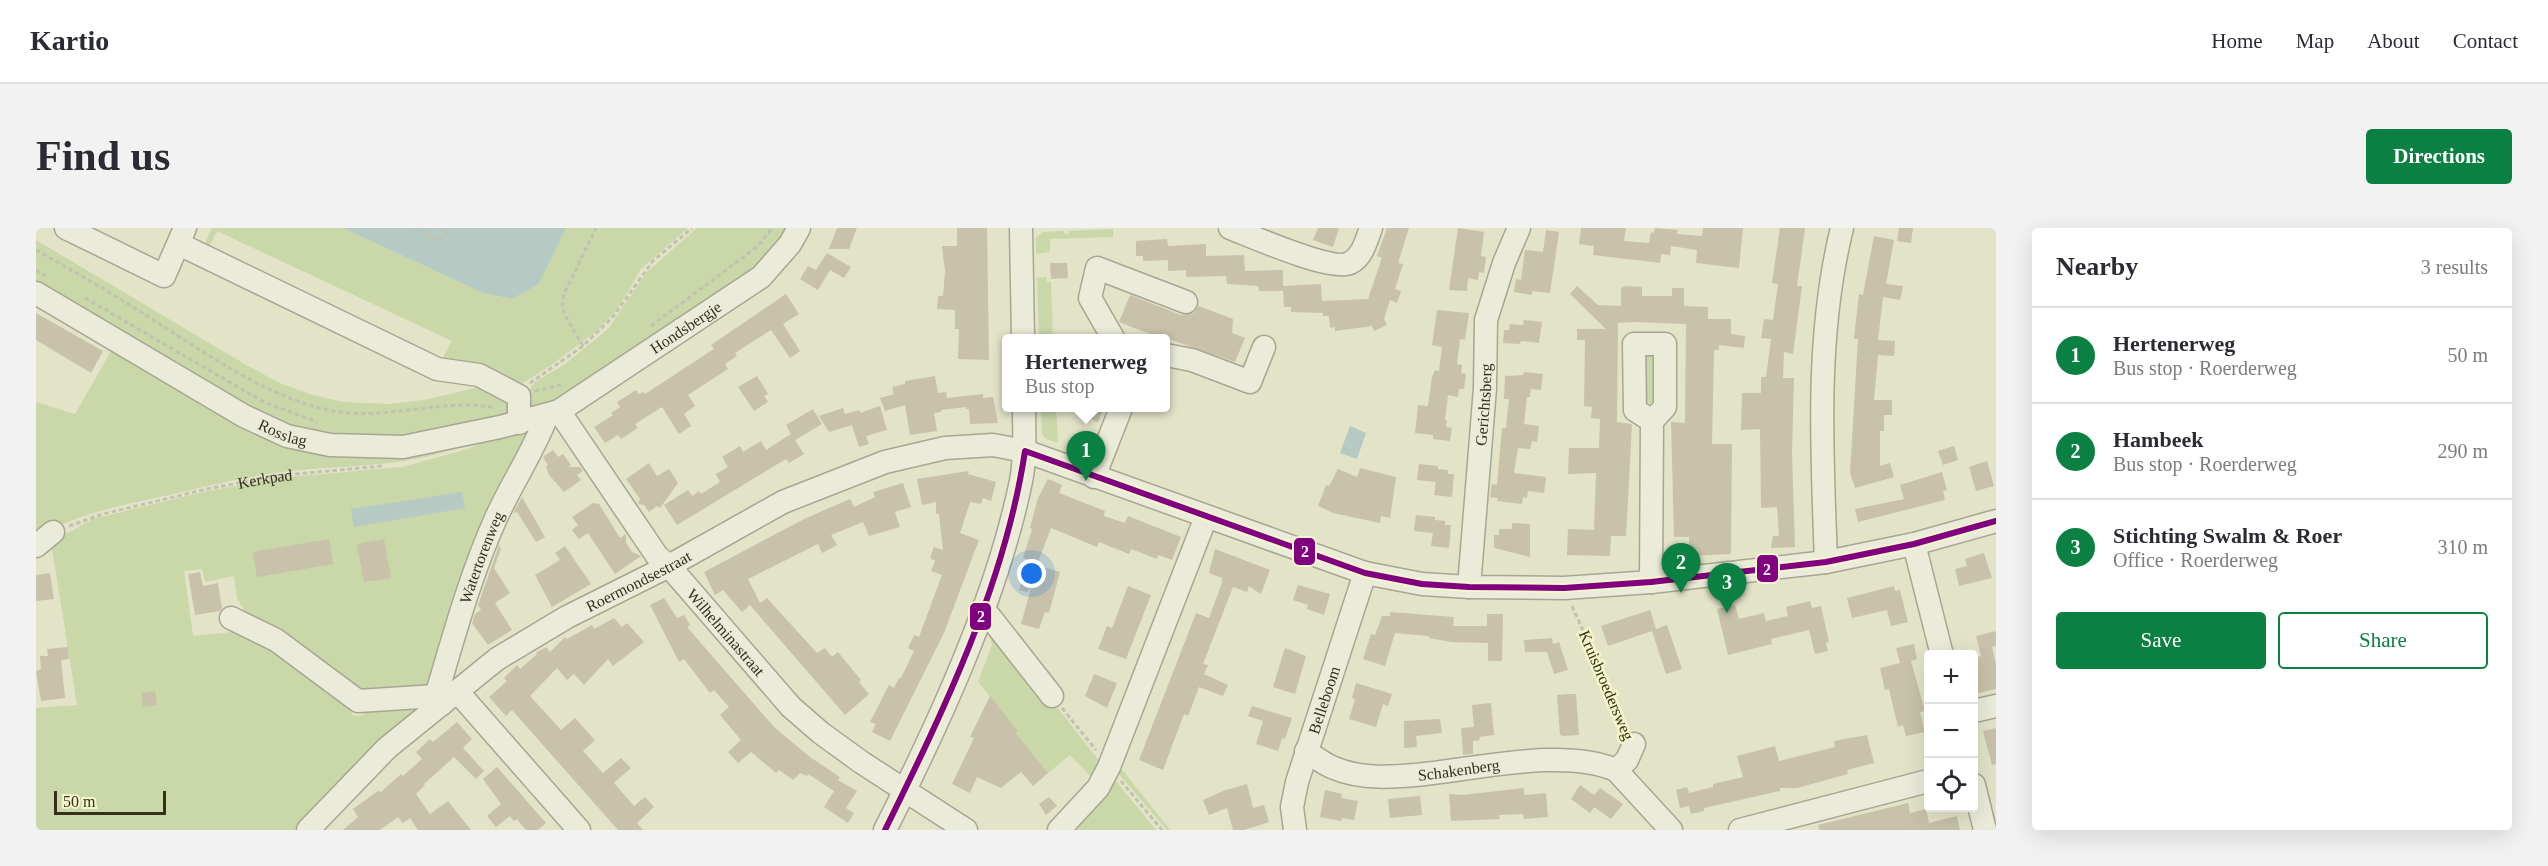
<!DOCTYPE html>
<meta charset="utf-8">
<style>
:root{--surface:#fff;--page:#f2f2f3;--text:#2b2b33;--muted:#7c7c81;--line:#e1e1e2;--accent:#0b8043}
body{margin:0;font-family:Georgia,serif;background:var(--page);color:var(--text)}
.controls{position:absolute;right:18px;bottom:18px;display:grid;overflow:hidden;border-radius:6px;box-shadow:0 6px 24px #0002}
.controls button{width:54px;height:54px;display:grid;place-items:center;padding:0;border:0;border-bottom:2px solid var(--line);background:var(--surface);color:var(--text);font:30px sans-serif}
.scale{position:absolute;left:18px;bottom:15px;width:112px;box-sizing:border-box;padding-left:6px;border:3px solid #35301a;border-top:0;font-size:16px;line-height:21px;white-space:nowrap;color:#35301a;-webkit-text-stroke:4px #f5f6cb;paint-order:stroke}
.you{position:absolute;left:996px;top:346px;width:21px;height:21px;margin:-15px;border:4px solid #fff;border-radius:50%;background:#1a73e8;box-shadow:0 0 0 9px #1a73e833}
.badge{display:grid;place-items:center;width:39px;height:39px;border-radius:50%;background:var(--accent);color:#fff;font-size:20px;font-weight:700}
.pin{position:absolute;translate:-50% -50px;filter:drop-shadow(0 2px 3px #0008)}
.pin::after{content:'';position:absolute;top:32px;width:21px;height:18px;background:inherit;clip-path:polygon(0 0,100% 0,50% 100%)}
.popup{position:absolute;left:966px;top:106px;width:168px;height:78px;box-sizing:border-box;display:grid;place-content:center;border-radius:6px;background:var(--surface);filter:drop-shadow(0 2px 4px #0005);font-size:20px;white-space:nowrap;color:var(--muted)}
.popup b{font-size:22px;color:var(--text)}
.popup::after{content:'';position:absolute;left:50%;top:100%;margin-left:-12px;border:12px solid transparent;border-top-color:var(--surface)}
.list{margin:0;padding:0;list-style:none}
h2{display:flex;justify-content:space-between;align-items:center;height:78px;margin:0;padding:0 24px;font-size:26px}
h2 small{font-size:20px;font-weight:400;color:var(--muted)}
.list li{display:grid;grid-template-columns:39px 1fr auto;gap:18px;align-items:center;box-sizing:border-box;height:96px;padding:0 24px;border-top:2px solid var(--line)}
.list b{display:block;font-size:22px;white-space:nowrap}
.list p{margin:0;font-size:20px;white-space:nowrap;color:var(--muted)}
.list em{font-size:20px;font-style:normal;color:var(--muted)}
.actions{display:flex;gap:12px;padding:18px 24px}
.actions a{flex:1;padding:14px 0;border:2px solid var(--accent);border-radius:6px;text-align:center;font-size:21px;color:var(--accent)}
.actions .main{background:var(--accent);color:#fff}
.icon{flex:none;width:33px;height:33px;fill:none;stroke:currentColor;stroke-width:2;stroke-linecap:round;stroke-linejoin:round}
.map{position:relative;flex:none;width:1960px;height:602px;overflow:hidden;border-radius:6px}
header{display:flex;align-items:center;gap:36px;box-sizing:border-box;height:84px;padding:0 30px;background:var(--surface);border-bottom:2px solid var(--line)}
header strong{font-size:28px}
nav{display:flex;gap:33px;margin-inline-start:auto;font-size:21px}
.intro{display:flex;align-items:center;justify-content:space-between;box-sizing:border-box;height:144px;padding:0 36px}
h1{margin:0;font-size:42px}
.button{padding:15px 27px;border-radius:6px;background:var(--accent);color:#fff;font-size:21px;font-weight:700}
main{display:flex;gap:36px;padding:0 36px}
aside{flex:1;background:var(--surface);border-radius:6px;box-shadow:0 6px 24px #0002}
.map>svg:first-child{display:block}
.green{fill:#c9d7a9}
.water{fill:#b4cac2}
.building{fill:#c7c2a9}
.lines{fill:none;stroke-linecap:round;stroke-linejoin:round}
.minor-casing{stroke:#a8a692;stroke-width:25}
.path{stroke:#c2c2b1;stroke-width:3;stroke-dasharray:4.5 3;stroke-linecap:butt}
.minor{stroke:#ebebda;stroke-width:22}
.bus-1-casing{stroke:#f5f6cb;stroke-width:10}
.bus-1{stroke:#800080;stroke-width:6}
.labels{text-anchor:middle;stroke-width:5;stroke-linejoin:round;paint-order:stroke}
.street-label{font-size:16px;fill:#35301a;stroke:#f5f6cb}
.line-badge{stroke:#f5f6cb;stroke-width:2}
.badge-label{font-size:16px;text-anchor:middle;font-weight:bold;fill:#fff}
</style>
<header>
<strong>Kartio</strong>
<nav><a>Home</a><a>Map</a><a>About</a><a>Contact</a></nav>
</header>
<div class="intro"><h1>Find us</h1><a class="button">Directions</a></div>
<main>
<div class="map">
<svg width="1960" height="602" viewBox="0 0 1960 602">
<rect width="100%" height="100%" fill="#e3e3c8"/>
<g class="green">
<polygon points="176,0 307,0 447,65 476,71 503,56 530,0 652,0 605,41 581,82 561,103 514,138 487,155 475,157 404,135 416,113 181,3 170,25 166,22"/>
<polygon points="661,0 757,0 726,40 526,169 509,178 488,183 489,167 500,153 528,137 572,101 611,44"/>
<polygon points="1077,1 1077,9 1014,11 1014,24 1000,26 1000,9 1007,4 1028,3 1028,6 1033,6 1033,3"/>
<polygon points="0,12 212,138 246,156 277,167 307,174 353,176 388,172 444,159 405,146 472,169 473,188 376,210 309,212 230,192 0,57"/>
<polygon points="1011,49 1011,54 1015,54 1017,110 1003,110 1001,50"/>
<path d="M1620 117 1618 176H1615C1598 168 1607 132 1611 118Z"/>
<path d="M78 118 235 211H442C387 238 323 237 263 242 220 246 176 257 133 267 89 277 38 285 0 311V174L39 186Z"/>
<polygon points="1005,180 1020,180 1022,215 1010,211 1006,206"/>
<polygon points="498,197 427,341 399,462 322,463 209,383 201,371 198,348 169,354 166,341 148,343 157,408 205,403 214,405 314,478 316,487 326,488 332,481 390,473 356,503 260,602 0,602 0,480 41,477 15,314 57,291 167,264 242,250 366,239 432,221 467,204"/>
<polygon points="955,395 1064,534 1057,551 1034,527 1012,545 980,505 982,503 942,454 956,417 951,401"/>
<polygon points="1085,540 1134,602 1131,602 1083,546"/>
<polygon points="1078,551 1120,602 1031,602"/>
</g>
<g class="water">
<polygon points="307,0 530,0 503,56 476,71 447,65"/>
<polygon points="1314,198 1330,205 1321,231 1304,225"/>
<polygon points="426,264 429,280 318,299 315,281"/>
</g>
<g class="building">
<polygon points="801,0 821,0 813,21 793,21"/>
<polygon points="921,0 951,0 953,132 922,131 923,101 919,101 919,82 901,81 902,68 907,68 909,43 906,18 921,18"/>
<polygon points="1282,0 1303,0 1297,19 1277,12"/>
<polygon points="1351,0 1373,0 1362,35 1367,36 1359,61 1365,63 1361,75 1354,72 1348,91 1351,97 1338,103 1336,98 1299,103 1299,99 1294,100 1293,88 1287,88 1287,85 1255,84 1255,79 1248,79 1247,61 1247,63 1223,63 1222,58 1191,56 1190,48 1150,49 1150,42 1132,43 1132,32 1107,33 1107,28 1100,28 1100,13 1131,11 1132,18 1170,16 1170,28 1208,27 1209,43 1247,42 1247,58 1285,56 1286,73 1332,71 1346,30 1341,28"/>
<polygon points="1422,0 1448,4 1445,28 1450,29 1448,45 1443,44 1442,52 1432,50 1431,63 1413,62"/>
<polygon points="1545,0 1590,0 1588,13 1613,15 1615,4 1618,5 1619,0 1642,2 1641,6 1666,8 1667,0 1707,0 1703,40 1660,35 1661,22 1635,18 1634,27 1625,26 1624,35 1557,27 1558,18 1543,16"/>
<polygon points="1744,0 1769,0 1761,58 1766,58 1757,126 1748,124 1747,150 1758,150 1756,224 1759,319 1735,320 1737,308 1743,308 1741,279 1725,280 1724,201 1705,202 1706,165 1725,165 1725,149 1730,149 1735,111 1725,110 1728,91 1737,92 1742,56 1736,55"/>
<polygon points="1863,0 1877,0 1875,15 1861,13"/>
<polygon points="1510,2 1523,4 1514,65 1496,63 1496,67 1478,64 1480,51 1485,52 1489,22 1507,24"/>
<polygon points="1838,8 1858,12 1850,56 1867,58 1864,72 1847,69 1842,112 1859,113 1858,128 1842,127 1838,172 1856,172 1856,187 1848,187 1848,203 1844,203 1844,238 1854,235 1858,249 1819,260 1814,245 1822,111 1818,111 1823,66 1827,67"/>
<polygon points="791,25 815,39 808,50 794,42 782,62 764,51 772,38 780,42"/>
<polygon points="1014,35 1031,35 1032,50 1015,51"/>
<polygon points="1541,58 1562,77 1585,78 1585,60 1590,58 1606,59 1606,68 1636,68 1636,60 1648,60 1648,78 1672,79 1672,91 1695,91 1695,106 1709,108 1708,120 1683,117 1683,122 1678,122 1676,216 1696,216 1695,326 1653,328 1653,309 1638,309 1635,194 1649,195 1650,96 1597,94 1582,95 1581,194 1596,196 1590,308 1575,308 1574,328 1531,327 1532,301 1558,302 1559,273 1560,245 1532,246 1533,220 1563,220 1564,191 1555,190 1556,179 1548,178 1549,112 1541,112 1541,101 1570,101 1534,66"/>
<polygon points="750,66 763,86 747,96 764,123 754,130 735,102 699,125 701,128 689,136 692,141 652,167 659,178 648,186 655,198 643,206 626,179 599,196 602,200 585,211 582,207 569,215 558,199 577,187 575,185 584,179 581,174 600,162 603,166 607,164 609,166 678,121 675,117"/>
<polygon points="1094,67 1145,87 1158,85 1163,78 1197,91 1196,105 1209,110 1199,134 1133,111 1112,111 1114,106 1083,94"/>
<polygon points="1401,82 1433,85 1429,112 1424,111 1421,136 1426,137 1425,145 1430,146 1428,161 1423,161 1422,169 1412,167 1409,192 1411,193 1410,199 1416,200 1414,213 1397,211 1397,207 1379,205 1382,177 1392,178 1396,149 1399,142 1403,143 1406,119 1396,117"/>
<polygon points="0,85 67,123 55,145 0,112"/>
<polygon points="1488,92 1506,94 1503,115 1485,113 1484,116 1467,115 1468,102 1473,102 1474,96 1487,97"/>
<polygon points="1488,144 1507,146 1505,162 1495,161 1494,169 1491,169 1488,196 1503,198 1501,214 1496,213 1494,221 1482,220 1478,245 1510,249 1508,265 1492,263 1491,270 1487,269 1486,276 1461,273 1462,270 1454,269 1456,256 1461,257 1466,200 1470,200 1473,171 1468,171 1469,148 1487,147"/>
<polygon points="721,148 732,166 728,168 732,174 718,183 702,159"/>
<polygon points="899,148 902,165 910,164 911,170 947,166 947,170 957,169 962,195 934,196 933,181 930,181 930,179 905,182 905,184 898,185 901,203 874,207 869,177 849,183 844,170 858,166 856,159 869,156 869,153"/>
<polygon points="844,178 851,202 830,208 833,216 823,219 816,197 793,204 783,188 807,180 809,186 824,182 824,185"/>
<polygon points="1028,180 1068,180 1062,194"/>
<polygon points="777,181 786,196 759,212 768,226 753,235 750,231 641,297 628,277 652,262 656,268 663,263 665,266 684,254 680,246 692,239 686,229 704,218 707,224 725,213 730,222 755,206 750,197"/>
<polygon points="1918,218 1922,232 1907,237 1902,223"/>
<polygon points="517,222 522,229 527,226 535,237 533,239 544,239 547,243 541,247 545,252 528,264 513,247 510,238 512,237 507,229"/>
<polygon points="1951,233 1958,258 1940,263 1933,239"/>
<polygon points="613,235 621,248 633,241 642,255 624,280 621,278 613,284 608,277 602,276 604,271 590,251"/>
<polygon points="1383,236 1402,238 1402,241 1412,242 1412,246 1418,246 1416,269 1398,267 1400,254 1381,252"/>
<polygon points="1324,240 1360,249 1354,290 1345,288 1344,295 1297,285 1282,278 1290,257 1293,258 1302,241 1321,249"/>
<polygon points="933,243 932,246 960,254 955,273 947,270 945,276 934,274 924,305 943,312 908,405 854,513 836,504 840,496 834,494 853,457 858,460 863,450 865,450 878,423 872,420 878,407 883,409 906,347 895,343 899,333 894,330 898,319 907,322 903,286 900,286 900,274 886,277 881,251"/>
<polygon points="1906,244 1911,262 1907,263 1909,272 1822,294 1819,281 1868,271 1864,257"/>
<polygon points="1012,251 1026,257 1023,265 1069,283 1068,288 1089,295 1092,288 1145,309 1136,332 1122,327 1121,331 1095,321 1093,326 1063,314 1061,319 1015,300 1001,337 1024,344 1013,385 1009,384 1003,401 985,396 995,360 991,364 983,362 991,331 987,330 996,301 994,300 1002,270"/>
<polygon points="867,255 875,279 859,284 864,299 833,308 827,294 795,307 801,317 786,325 782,316 712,351 724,375 731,370 781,425 789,420 796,429 802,424 825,452 823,454 833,466 809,487 714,377 706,384 687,362 679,367 668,344 770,290 814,271 818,279 839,269 837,264"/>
<polygon points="486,269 509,309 500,314 481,284 477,285"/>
<polygon points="557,275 563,276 584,310 590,306 590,315 596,324 605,328 579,346 552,305 543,311 536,302 542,297 536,289"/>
<polygon points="1380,287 1399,289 1399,292 1409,293 1409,297 1415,297 1413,320 1395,318 1397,305 1378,303"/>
<polygon points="1476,295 1494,296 1494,329 1458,320 1458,307 1463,307 1463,301 1476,301"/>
<polygon points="293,311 297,336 221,349 217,324"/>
<polygon points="348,311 355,350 328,354 321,316"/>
<polygon points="463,317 465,321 458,340 474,365 459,375 476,402 452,417 436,395 439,386 445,382 442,377"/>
<polygon points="529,318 555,356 516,379 499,347 524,332 519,325"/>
<polygon points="1179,321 1234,342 1225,366 1213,358 1211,364 1197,359 1167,436 1172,437 1168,446 1192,457 1187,468 1163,459 1152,488 1148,486 1127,542 1103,532 1160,385 1173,390 1186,355 1186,350 1173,345"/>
<polygon points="1948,325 1956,350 1923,358 1919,341 1931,338 1929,331"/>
<polygon points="164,344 167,358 182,355 186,380 184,383 159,387 152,346"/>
<polygon points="14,345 18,371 0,373 0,347"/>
<polygon points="1262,357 1294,366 1288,387 1271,381 1272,377 1257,372"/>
<polygon points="1092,358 1115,367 1090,431 1062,421 1071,398 1076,400"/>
<polygon points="1858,358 1859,363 1864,362 1872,394 1855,398 1851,382 1816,390 1811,370"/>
<polygon points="628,370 641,390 648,387 654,397 651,399 739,500 774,529 804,549 802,552 821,563 810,580 818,585 812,595 788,579 798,563 772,546 771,548 764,545 757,552 743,542 740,545 715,524 702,535 692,524 705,512 684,487 693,479 678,462 674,465 648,431 643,434 614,377"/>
<polygon points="1774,373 1776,380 1785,378 1793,414 1790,415 1792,423 1779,426 1773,402 1735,411 1736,416 1692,427 1681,381 1699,377 1703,391 1728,385 1730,393 1752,388 1750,379"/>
<polygon points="1614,382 1620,401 1631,397 1646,441 1630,446 1616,403 1572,418 1565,398"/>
<polygon points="1354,384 1418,389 1417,398 1451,398 1451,386 1467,386 1466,433 1452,433 1452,415 1415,414 1393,410 1393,408 1359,405 1349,438 1327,431 1335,406 1339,407 1346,388 1354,388"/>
<polygon points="578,390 586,399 591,395 608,414 577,438 572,431 548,457 538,446 531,452 521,440 494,468 525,502 539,490 559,512 547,523 567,545 585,530 595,540 578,555 598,578 609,569 618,579 601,595 607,602 582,602 476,482 470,488 453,469 471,453 468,450 481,437 484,441 500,427 501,424 510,419 514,424 529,409 531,411 556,397 558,401"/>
<polygon points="1960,403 1960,418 1956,419 1960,436 1960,461 1938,466 1938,430 1945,428 1940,408"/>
<polygon points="1516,410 1517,416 1523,414 1532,442 1518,446 1511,424 1489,424 1488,412"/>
<polygon points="1878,416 1881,431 1875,433 1889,483 1884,484 1889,504 1870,508 1867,497 1862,499 1853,461 1849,462 1844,440 1864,435 1860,420"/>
<polygon points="32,419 33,431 25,432 29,470 5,473 0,443 5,441 4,428 12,428 11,421"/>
<polygon points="1249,420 1270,428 1259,466 1237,459"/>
<polygon points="1058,446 1081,455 1071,480 1049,468"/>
<polygon points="1320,455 1356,466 1352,478 1347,476 1340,499 1313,491 1319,471 1316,470"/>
<polygon points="119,463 121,477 107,479 105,465"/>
<polygon points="1532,466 1540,466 1543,507 1527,508 1524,507 1521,467"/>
<polygon points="954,468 982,503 980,505 1012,545 997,558 985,544 965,560 941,549 934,565 916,556 938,510 934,509"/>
<polygon points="1455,475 1458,507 1443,509 1444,512 1437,513 1437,526 1427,527 1425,500 1438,499 1436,477"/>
<polygon points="1216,478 1256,490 1249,511 1246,510 1242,523 1220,516 1227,493 1212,488"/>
<polygon points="1404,491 1406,505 1380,508 1381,519 1368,520 1368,493"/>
<polygon points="421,494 436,511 427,520 448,543 440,551 418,529 388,556 389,557 380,566 394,586 412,573 435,602 382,602 374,590 367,595 362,589 344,602 307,602 322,589 317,581 321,578 342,563 345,564 365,546 367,548 386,531 380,524 394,511 397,514"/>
<polygon points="1960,500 1960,536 1956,537 1947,503"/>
<polygon points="1831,507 1838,535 1811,542 1812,546 1761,560 1744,560 1744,563 1668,580 1668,583 1655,586 1653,578 1644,580 1640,562 1651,559 1653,565 1677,559 1677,556 1707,549 1701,528 1739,518 1743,533 1799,519 1798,513"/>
<polygon points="461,539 510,595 502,602 490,602 481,591 478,593 474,588 460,599 451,588 465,576 447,551"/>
<polygon points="1211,556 1217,580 1228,577 1233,594 1208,602 1197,602 1191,580 1173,587 1167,572 1187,563"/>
<polygon points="1544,557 1558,567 1564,560 1587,576 1575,591 1558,579 1554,585 1535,571"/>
<polygon points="1488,560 1488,567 1510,565 1512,589 1488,591 1487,586 1463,587 1464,591 1415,593 1413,566 1426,567"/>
<polygon points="1289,562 1306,566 1305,570 1322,573 1318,592 1306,590 1305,593 1284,589"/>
<polygon points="1384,568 1386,587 1354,590 1352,571"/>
<polygon points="1013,569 1021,578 1010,587 1003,576"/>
<polygon points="1872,575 1874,585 1890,581 1893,595 1921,588 1924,602 1783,602 1782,597"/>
</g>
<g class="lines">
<g class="minor-casing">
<g id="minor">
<polyline points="30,0 128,48 149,0"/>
<polyline points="985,0 987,110"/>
<path d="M1194 0C1215 8 1296 44 1314 35 1327 28 1330 13 1335 0"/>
<polyline points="143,16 401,141 443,147 483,168 483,195"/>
<path id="s2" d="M0 65 208 188 251 208 294 217 367 219 464 199 523 183 725 49 754 16 763 0"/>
<polyline points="1077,110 1054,70 1061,40 1150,74"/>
<polyline points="1130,127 1156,132 1214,154 1228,119"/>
<path id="s3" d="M523 183 621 328 633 338 755 479 785 505 825 534 930 602"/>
<polyline points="1058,249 1085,180"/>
<polyline points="1878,316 1906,427"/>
<polyline points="0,318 17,304"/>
<path d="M1790 334C1786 223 1779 109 1806 0"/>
<polyline points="1615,354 1616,193 1629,179 1629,116 1598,116 1599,182 1616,193"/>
<path id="s4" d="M1433 359 1449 160 1450 92 1468 35 1483 0"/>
<polyline points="947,380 1016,468"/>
<polyline points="195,390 240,412 322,473 400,468"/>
<polyline points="421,463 543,602"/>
<path id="s5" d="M406 476 400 468C418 408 434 348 460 290 476 255 497 224 511 188"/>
<polyline points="1938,483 1960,478"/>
<polyline points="1598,516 1591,532 1580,542 1635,602"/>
<path id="s6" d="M1270 523C1279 529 1288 536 1298 540 1326 552 1359 549 1389 546 1446 540 1528 520 1580 542"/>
<polyline points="1938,557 1949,602"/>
<path id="s7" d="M272 602 351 520 461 431 531 389 633 338 747 274 849 234 909 220 957 217 989 223 1329 345 1386 356 1433 359 1528 360 1615 354 1790 334 1878 316 1960 293"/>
<path d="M849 602C903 495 961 370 985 253 990 229 988 204 988 180"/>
<polyline points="1023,602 1062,560 1073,539 1170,289"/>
<path id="s8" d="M1259 602 1256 579 1261 554 1329 345"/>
<polyline points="1704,602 1892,553"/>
</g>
</g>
<g class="path">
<polyline points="378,0 405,13 412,0"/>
<path d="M0 22C41 45 82 69 122 95 176 129 232 170 297 183 352 193 409 169 460 180"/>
<polyline points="0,42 9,48"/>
<polyline points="49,70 228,174 281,194"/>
<polyline points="615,98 722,18 736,0"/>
<polyline points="547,118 530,89 526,79 528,66 560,0"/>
<polyline points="494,155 547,118 577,89 616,34 656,0"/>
<polyline points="499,163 528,156"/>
<path id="s1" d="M33 298 67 286 171 261 239 248 346 238"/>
<polyline points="1536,378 1591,500"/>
<polyline points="1026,480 1060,522"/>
<polyline points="1085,553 1126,602"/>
</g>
<use href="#minor" class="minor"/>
<g class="bus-1-casing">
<path id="bus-1" d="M849 602C908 482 969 356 989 223L1329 345 1386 356 1433 359 1528 360 1615 354 1790 334 1878 316 1960 293"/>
</g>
<use href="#bus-1" class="bus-1"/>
</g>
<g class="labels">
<g class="street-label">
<text dy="6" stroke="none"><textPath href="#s2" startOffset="718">Hondsbergje</textPath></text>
<text dy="6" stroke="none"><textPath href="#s4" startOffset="183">Gerichtsberg</textPath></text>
<text dy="6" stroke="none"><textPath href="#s2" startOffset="284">Rosslag</textPath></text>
<text dy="6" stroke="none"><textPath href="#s1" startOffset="202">Kerkpad</textPath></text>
<text dy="6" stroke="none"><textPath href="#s5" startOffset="156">Watertorenweg</textPath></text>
<text dy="6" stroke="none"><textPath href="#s7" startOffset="417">Roermondsestraat</textPath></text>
<text dy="6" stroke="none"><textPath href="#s3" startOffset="278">Wilhelminastraat</textPath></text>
<text transform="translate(1571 457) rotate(67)" y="6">Kruisbroedersweg</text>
<text dy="6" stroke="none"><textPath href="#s8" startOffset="135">Belleboom</textPath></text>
<text dy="6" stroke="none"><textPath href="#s6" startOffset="159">Schakenberg</textPath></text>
</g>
</g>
<g class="line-badge">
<rect x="1257" y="309" width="23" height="29" rx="6" fill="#800080"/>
<rect x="1720" y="326" width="23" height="29" rx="6" fill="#800080"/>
<rect x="933" y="374" width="23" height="29" rx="6" fill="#800080"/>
</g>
<g class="badge-label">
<text x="1269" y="329">2</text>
<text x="1731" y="347">2</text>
<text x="945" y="394">2</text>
</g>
</svg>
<div class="controls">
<button>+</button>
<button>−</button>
<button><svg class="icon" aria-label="locate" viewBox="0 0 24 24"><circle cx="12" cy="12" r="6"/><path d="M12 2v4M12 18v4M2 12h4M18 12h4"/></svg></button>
</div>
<div class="scale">50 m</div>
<div class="you"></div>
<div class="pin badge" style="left:1050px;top:253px">1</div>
<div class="popup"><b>Hertenerweg</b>Bus stop</div>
<div class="pin badge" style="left:1645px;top:365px">2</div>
<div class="pin badge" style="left:1691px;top:385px">3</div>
</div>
<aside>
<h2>Nearby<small>3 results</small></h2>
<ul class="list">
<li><span class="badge">1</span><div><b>Hertenerweg</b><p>Bus stop · Roerderweg</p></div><em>50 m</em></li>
<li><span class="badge">2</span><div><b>Hambeek</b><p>Bus stop · Roerderweg</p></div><em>290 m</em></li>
<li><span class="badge">3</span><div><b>Stichting Swalm &amp; Roer</b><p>Office · Roerderweg</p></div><em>310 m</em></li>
</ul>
<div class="actions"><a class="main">Save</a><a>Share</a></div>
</aside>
</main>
